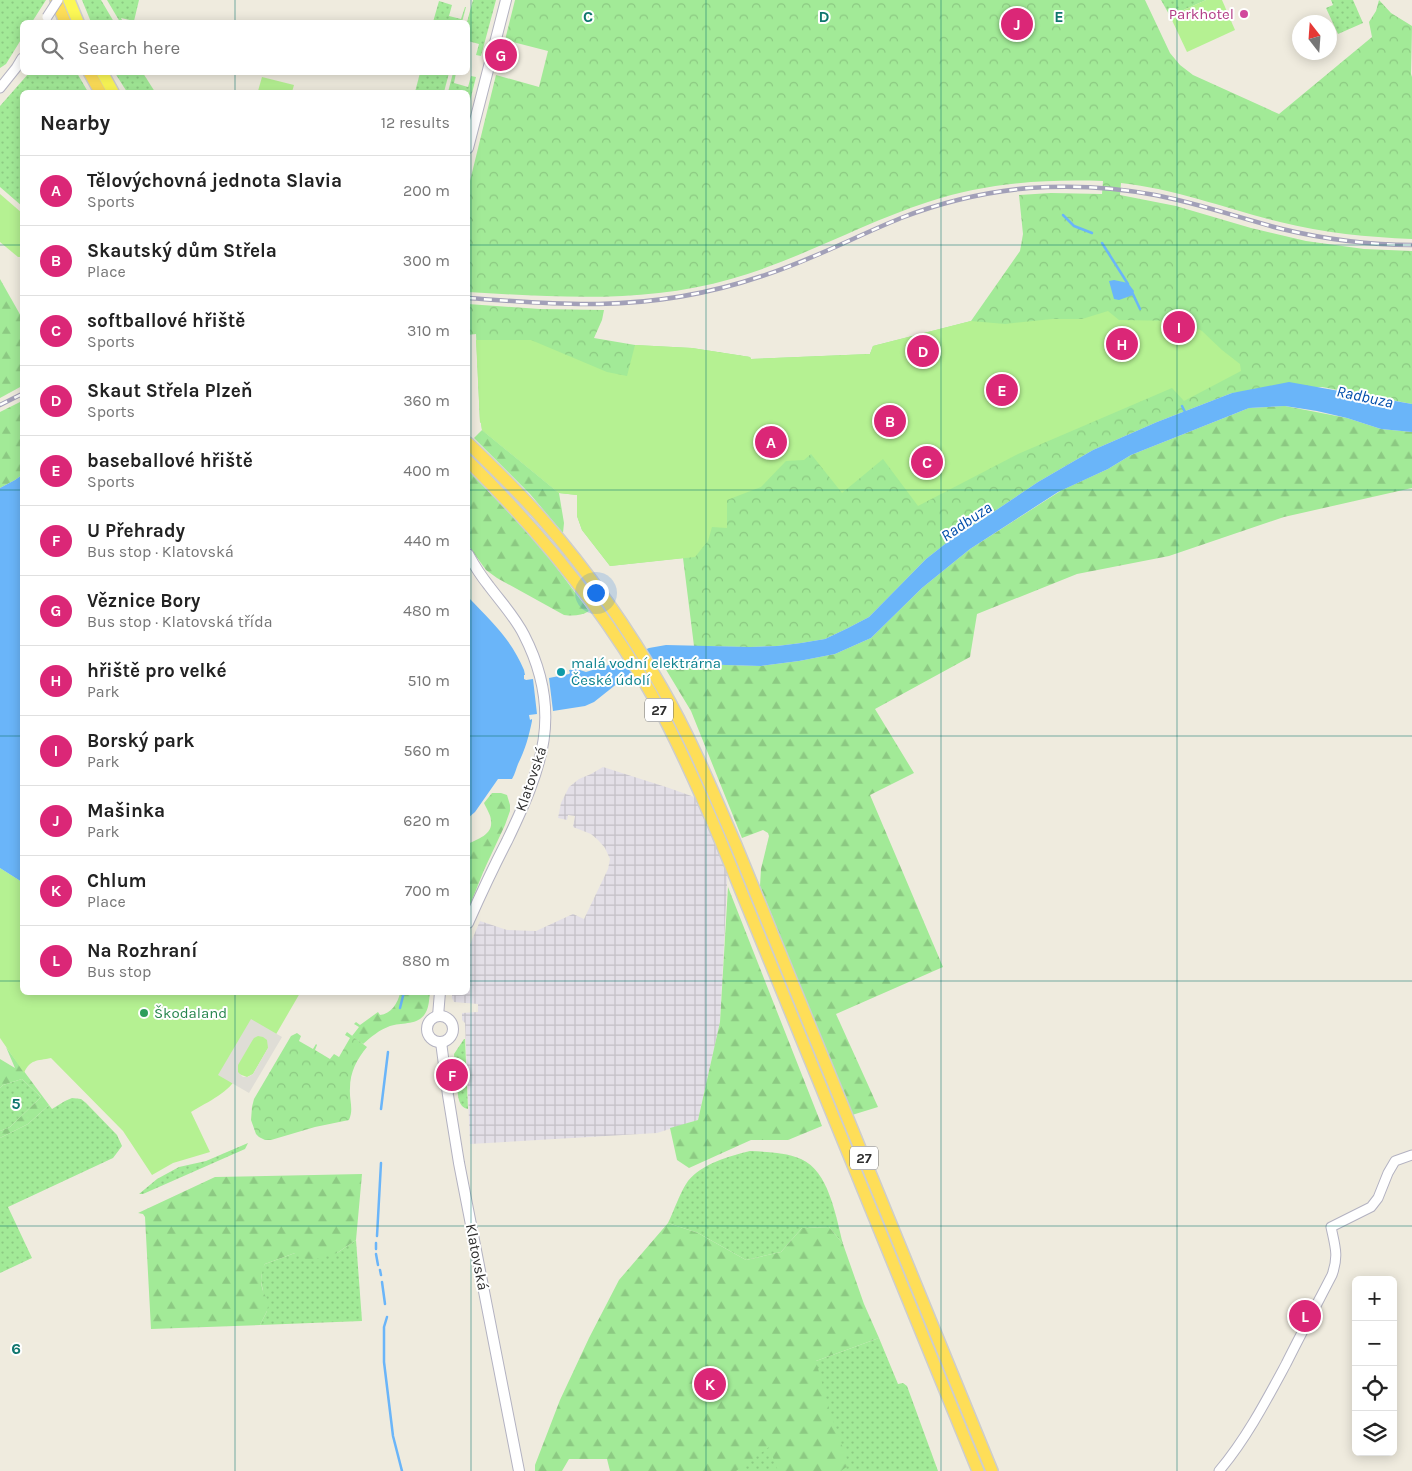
<!DOCTYPE html>
<meta charset="utf-8">
<style>
:root{--surface:#fff;--page:#f6f6f6;--text:#222;--muted:#767676;--line:#e0e0e0;--accent:#db2777}
body{margin:0;font-family:Karla,sans-serif;background:var(--page);color:var(--text)}
.controls{position:absolute;right:15px;bottom:15px;display:grid;overflow:hidden;border-radius:8px;box-shadow:0 2px 12px #0003}
.controls button{width:45px;height:45px;display:grid;place-items:center;padding:0;border:0;border-bottom:1px solid var(--line);background:var(--surface);color:var(--text);font:25px sans-serif}
.compass{position:absolute;left:1292px;top:15px;width:45px;height:45px;border-radius:50%;background:var(--surface);box-shadow:0 2px 12px #0003;rotate:343deg}
.you{position:absolute;left:595px;top:592px;width:18px;height:18px;margin:-12px;border:4px solid #fff;border-radius:50%;background:#1a73e8;box-shadow:0 0 0 8px #1a73e833}
.badge{display:grid;place-items:center;width:32px;height:32px;border-radius:50%;background:var(--accent);color:#fff;font-size:16px;font-weight:700}
.pin{position:absolute;translate:-50% -50%;border:2px solid #fff;box-shadow:0 1px 5px #0006}
.list{margin:0;padding:0;list-style:none}
h2{display:flex;justify-content:space-between;align-items:center;height:65px;margin:0;padding:0 20px;font-size:21px}
h2 small{font-size:16px;font-weight:400;color:var(--muted)}
.list li{display:grid;grid-template-columns:32px 1fr auto;gap:15px;align-items:center;box-sizing:border-box;height:70px;padding:0 20px;border-top:1px solid var(--line)}
.list b{display:block;font-size:19px;white-space:nowrap}
.list p{margin:0;font-size:16px;white-space:nowrap;color:var(--muted)}
.list em{font-size:16px;font-style:normal;color:var(--muted)}
.icon{flex:none;width:28px;height:28px;fill:none;stroke:currentColor;stroke-width:2;stroke-linecap:round;stroke-linejoin:round}
.map{position:relative;flex:none;width:1412px;height:1471px;overflow:hidden}
.search{position:absolute;background:var(--surface);box-shadow:0 2px 12px #0003;left:20px;top:20px;width:450px;height:55px;display:flex;align-items:center;gap:12px;box-sizing:border-box;padding:0 18px;border-radius:8px;color:var(--muted);font-size:19px}
.panel{position:absolute;background:var(--surface);box-shadow:0 2px 12px #0003;left:20px;top:90px;width:450px;height:905px;border-radius:8px}
.map>svg:first-child{display:block}
.industrial{fill:url(#industrial-grid)}
.grass{fill:url(#grass-dots)}
.forest{fill:url(#forest-firs)}
.park{fill:url(#park-crowns)}
.pitch{fill:#b5f192}
.plaza{fill:#dfddd6;fill-rule:evenodd}
.water{fill:#6ab5f9}
.lines{fill:none;stroke-linecap:round;stroke-linejoin:round}
.stream{stroke:#6ab5f9;stroke-width:2.5}
.tertiary-casing{stroke:#b3b2c1;stroke-width:11}
.secondary-casing{stroke:#b3b2c1;stroke-width:12}
.primary-casing{stroke:#cdcdcd;stroke-width:14}
.trunk-casing{stroke:#cdcdcd;stroke-width:14}
.tertiary{stroke:#fff;stroke-width:9}
.secondary{stroke:#fff;stroke-width:10}
.primary{stroke:#fcf856;stroke-width:11}
.trunk{stroke:#fede58;stroke-width:11}
.rail-casing{stroke:#a2a0b8;stroke-width:4.5}
.rail{stroke:#fff;stroke-width:2.5;stroke-dasharray:8;stroke-linecap:butt}
.tertiary-bridge-casing{stroke:#b3b2c1;stroke-width:11;stroke-linecap:butt}
.tertiary-bridge{stroke:#fff;stroke-width:9}
.grid{fill:none;stroke:#0f766e;stroke-width:1;stroke-opacity:0.55}
.hotel-dot{fill:#d1479c;stroke:#fff;stroke-width:2}
.culture-dot{fill:#0f9aa8;stroke:#fff;stroke-width:2}
.leisure-dot{fill:#2e9e5b;stroke:#fff;stroke-width:2}
.labels{text-anchor:middle;stroke-width:4;stroke-linejoin:round;paint-order:stroke}
.shield{fill:#fff;stroke:#6c6c6c;stroke-width:1}
.shield-label{font-size:14px;font-weight:bold;fill:#2d2d2d}
.hotel-label{font-size:15px;fill:#b23c85;stroke:#fff;text-anchor:end}
.culture-label{font-size:15px;fill:#0d838f;stroke:#fff;text-anchor:start}
.street-label{font-size:15px;fill:#2d2d2d;stroke:#fff}
.leisure-label{font-size:15px;fill:#27864d;stroke:#fff;text-anchor:start}
.water-label{font-size:16px;font-style:italic;fill:#024eab;stroke:#fff}
.grid-label{font-size:16px;text-anchor:middle;font-weight:bold;fill:#0f766e;stroke:#fff;stroke-width:4;stroke-linejoin:round;paint-order:stroke}
</style>
<div class="map">
<svg width="1412" height="1471" viewBox="0 0 1412 1471">
<defs>
<pattern id="industrial-grid" width="8" height="8" patternUnits="userSpaceOnUse" patternTransform="scale(1.25)"><rect width="8" height="8" fill="#e3dfe7"/><path d="M0 4h8M4 0v8" fill="none" stroke="#c3c0c6"/></pattern>
<pattern id="grass-dots" width="8" height="8" patternUnits="userSpaceOnUse" patternTransform="scale(1.25)"><rect width="8" height="8" fill="#a2ea97"/><path d="M2 2h.1M6 6h.1" fill="none" stroke="#8cc982" stroke-width="1.8" stroke-linecap="round"/></pattern>
<pattern id="forest-firs" width="22" height="20" patternUnits="userSpaceOnUse" patternTransform="scale(1.25)"><rect width="22" height="20" fill="#a2ea97"/><path d="M5 1l3.5 6h-7zM16 11l3.5 6h-7z" fill="#8cc982"/></pattern>
<pattern id="park-crowns" width="20" height="18" patternUnits="userSpaceOnUse" patternTransform="scale(1.25)"><rect width="20" height="18" fill="#a2ea97"/><path d="M2 6a3 3 0 1 1 6 0M12 15a3 3 0 1 1 6 0" fill="none" stroke="#8cc982"/></pattern>
</defs>
<rect width="100%" height="100%" fill="#efebde"/>
<polygon class="industrial" points="603,767 669,788 697,798 711,806 729,845 720,1022 698,1120 657,1133 470,1144 465,1023 462,1020 462,1013 478,1012 478,1004 454,1002 452,998 452,993 468,992 468,949 480,921 507,930 536,931 573,914 584,919 608,869 610,859 605,848 598,840 591,834 573,827 575,816 568,815 567,820 558,818 561,803 569,787 579,779 591,774"/>
<g class="grass">
<polygon points="0,0 46,0 32,22 22,22 22,38 6,64 0,68"/>
<polygon points="82,0 101,0 114,22 91,22"/>
<polygon points="107,0 139,0 134,21 121,18 123,22 120,22"/>
<polygon points="473,0 496,0 481,56 476,55 479,44 468,41 467,22"/>
<polygon points="1161,0 1206,0 1170,16"/>
<polygon points="1331,0 1353,0 1363,23 1338,34 1326,8 1333,5"/>
<polygon points="439,1 452,5 449,16 461,19 465,7 466,7 462,22 433,22"/>
<polygon points="29,73 77,73 88,92 22,92 22,206 0,187 0,106"/>
<polygon points="115,73 143,73 155,92 127,92"/>
<polygon points="420,73 449,73 444,92 415,92"/>
<polygon points="453,73 456,73 454,83 468,87 471,76 476,77 468,109 468,92 448,92"/>
<path d="M464 1039H465L468 1109C457 1107 458 1093 457 1083H459L458 1077H456L454 1054Z"/>
<polygon points="22,1079 41,1097 10,1127 0,1131 0,1088 3,1085"/>
<polygon points="72,1098 81,1099 86,1103 117,1135 122,1146 113,1158 8,1207 32,1258 0,1273 0,1138 28,1124 49,1105 52,1109 65,1101"/>
<polygon points="248,1143 245,1149 143,1194 139,1194 157,1179 179,1167 206,1161"/>
<path d="M750 1151C767 1152 785 1152 801 1159 829 1171 836 1217 843 1244L829 1227 802 1228 781 1252 746 1260 698 1233 668 1223C674 1211 680 1192 688 1181 702 1164 729 1156 750 1151Z"/>
<polygon points="356,1240 362,1321 260,1325 267,1311 261,1281 262,1269 265,1264 295,1253 337,1253"/>
<polygon points="879,1338 898,1384 903,1383 907,1386 938,1471 732,1471 816,1361"/>
</g>
<g class="forest">
<polygon points="0,279 22,318 22,386 0,398"/>
<polygon points="22,401 22,475 15,480 0,488 0,412"/>
<polygon points="1285,406 1347,418 1381,429 1412,432 1412,488 1284,517 1169,556 1077,574 977,614 970,657 875,709 914,773 870,795 943,967 836,1014 878,1107 852,1115 760,886 761,869 769,836 768,833 763,830 742,838 691,711 662,663 668,661 725,665 761,666 799,661 835,654 871,638 922,588 970,549 1062,490 1108,469 1131,455 1249,408"/>
<polygon points="482,430 559,493 564,523 563,533 530,494 474,438"/>
<path d="M468 470 511 515 544 551 589 611C581 616 573 616 564 615L497 578 486 570 468 545Z"/>
<path d="M492 793H501L507 795 510 805V811L505 825 484 870 468 910V844C477 839 493 835 491 821 491 815 486 808 484 803Z"/>
<polygon points="728,887 822,1126 788,1140 751,1140 689,1168 677,1160 670,1128 698,1120 720,1022"/>
<path d="M400 993H430C429 999 429 1007 426 1012 419 1026 402 1022 390 1026 379 1030 371 1037 363 1044L352 1036 359 1027 354 1024 356 1022 360 1025 378 1012 380 1015C391 1014 398 1003 400 993Z"/>
<polygon points="6,1047 49,1105 28,1124 0,1138 0,1131 10,1127 41,1097 22,1079 3,1085 0,1088 0,1059 15,1068"/>
<path d="M362 1174 356 1240 337 1253 309 1261 295 1253 265 1264C259 1276 260 1291 269 1301L267 1311 260 1325 151 1329 145 1217 143 1214 138 1213 215 1177Z"/>
<polygon points="668,1223 698,1233 746,1260 781,1252 802,1228 829,1227 843,1244 864,1304 879,1338 816,1361 829,1409 849,1465 841,1471 778,1471 769,1447 736,1471 610,1471 607,1459 569,1459 562,1471 535,1471 535,1465 560,1400 589,1338 619,1280"/>
</g>
<g class="park">
<path d="M515 0H1145L1170 53 1180 65 1193 75 1279 114 1372 37 1369 22 1376 11 1379 0 1391 13 1412 26 1411 74 1412 77V239C1367 237 1324 233 1280 222 1227 209 1176 189 1121 183L1120 195 1176 206 1251 228 1306 241 1364 249 1412 251V404L1322 387 1232 393 1157 422 1093 450 1038 482 980 521 959 533 926 559 869 617 848 628 825 639 801 643 777 646 750 647 694 646 683 558 610 566 582 530 577 516V495L559 493 482 430 481 423 480 422 476 334 468 335V304L540 309 604 310 602 320 594 338 635 345 692 348 750 357 751 359 870 354 873 346 971 321 1020 251 1023 234 1019 195 1051 193 1102 194 1103 181C1043 179 985 183 928 202 860 224 799 260 731 279 645 304 555 297 468 292V189L496 75 539 87 548 51 505 40Z"/>
<path d="M347 1032 367 1047C357 1059 350 1072 350 1088 349 1100 354 1109 349 1120L315 1127 271 1140H265L259 1137 256 1134 251 1120 252 1107 254 1099 291 1036 297 1033 301 1036 299 1041 313 1049 316 1044 317 1045 315 1050 330 1059 334 1054 339 1057 350 1038 345 1035Z"/>
</g>
<g class="pitch">
<polygon points="1206,0 1222,0 1235,30 1187,52 1170,16"/>
<polygon points="262,77 294,85 292,92 264,92 258,91"/>
<polygon points="0,194 22,213 22,257 18,257 0,242"/>
<polygon points="1108,311 1119,320 1180,321 1190,324 1202,331 1222,350 1240,364 1241,371 1184,401 1172,388 1018,454 918,506 883,459 842,493 811,454 804,460 786,461 761,487 727,500 727,528 712,527 708,541 695,557 610,566 582,530 577,516 577,495 559,493 482,430 481,423 480,422 476,340 531,340 607,372 627,376 635,345 692,348 750,357 751,359 870,354 873,346 971,321 1005,324 1052,319 1082,319"/>
<path d="M0 868 22 882V992L300 993 253 1074 247 1077 239 1074C229 1093 209 1101 191 1112L210 1152 173 1163 152 1175 123 1131 51 1058C37 1061 30 1059 24 1073L0 1038Z"/>
</g>
<path class="plaza" d="M251 1019 282 1037 249 1093 218 1075ZM258 1036 263 1037 267 1040 268 1048 253 1074 248 1077H243L238 1072V1065L252 1041 254 1038Z"/>
<g class="water">
<polygon points="1114,280 1128,283 1134,291 1133,295 1119,300 1114,299 1109,281"/>
<polygon points="1289,382 1412,404 1412,432 1381,429 1347,418 1317,411 1285,406 1249,408 1131,455 1108,469 1058,492 970,549 922,588 871,638 835,654 799,661 761,666 725,665 668,661 628,675 594,702 585,706 553,711 549,678 569,674 570,673 569,670 577,669 586,672 612,664 649,648 666,645 750,647 777,646 801,643 825,639 848,628 869,617 926,559 959,533 980,521 1038,482 1093,450 1157,422 1232,393"/>
<polygon points="22,475 22,882 0,868 0,488 15,480"/>
<path d="M468 597C491 621 511 639 524 670L525 675H524V679L526 680 533 679 537 714 529 715 530 720 532 719V721C529 736 525 750 518 764 516 769 515 774 512 779H498L475 812 468 818Z"/>
</g>
<g class="lines">
<g class="stream">
<polyline points="1063,215 1074,226 1092,233"/>
<polyline points="1102,243 1128,284"/>
<polyline points="1133,294 1140,309"/>
<polyline points="1182,406 1186,414"/>
<polyline points="400,1008 404,992"/>
<polyline points="381,1109 388,1052"/>
<polyline points="377,1236 381,1163"/>
<polyline points="376,1249 376,1243"/>
<polyline points="376,1254 378,1265"/>
<polyline points="380,1270 381,1275"/>
<polyline points="382,1282 385,1304"/>
<polyline points="387,1317 384,1327 384,1362 393,1436 402,1471"/>
</g>
<g class="tertiary-casing">
<g id="tertiary">
<polyline points="0,88 16,68 22,58"/>
<path d="M1219 1471C1246 1439 1266 1401 1286 1364 1301 1334 1317 1304 1332 1275 1339 1256 1335 1246 1331 1227L1371 1207 1378 1198 1388 1173 1395 1161 1412 1155"/>
</g>
</g>
<g class="secondary-casing">
<g id="secondary">
<polyline points="468,148 506,0"/>
<path d="M468 554C474 565 481 576 489 586 501 602 515 617 524 635 564 713 542 768 507 841 493 868 480 896 468 923"/>
<polyline points="438,1016 440,992"/>
<circle cx="440" cy="1029" r="13"/>
<polyline points="441,1042 448,1095 459,1163 519,1471"/>
</g>
</g>
<g class="primary-casing">
<g id="primary">
<polyline points="69,0 78,22"/>
<polyline points="102,72 113,92"/>
</g>
</g>
<g class="trunk-casing">
<g id="trunk">
<polyline points="56,0 65,22"/>
<polyline points="89,72 100,92"/>
<path d="M468 443C494 468 520 493 544 521 587 570 630 631 662 688 691 738 713 792 736 845L992 1471"/>
<path d="M468 461C538 530 603 608 652 695 678 742 700 792 721 842L978 1471"/>
</g>
</g>
<use href="#tertiary" class="tertiary"/>
<use href="#secondary" class="secondary"/>
<use href="#primary" class="primary"/>
<use href="#trunk" class="trunk"/>
<g class="rail-casing">
<g id="rail">
<path d="M468 298C511 301 555 305 599 304 654 303 709 294 762 276 810 261 854 237 901 218 942 202 985 192 1029 188 1071 185 1113 187 1155 195 1198 203 1239 218 1282 229 1324 239 1368 245 1412 245"/>
<polyline points="0,405 22,394"/>
</g>
</g>
<use href="#rail" class="rail"/>
<g class="tertiary-bridge-casing">
<polyline id="tertiary-bridge" points="47,17 58,0"/>
</g>
<use href="#tertiary-bridge" class="tertiary-bridge"/>
</g>
<path class="grid" d="M235 0V22M471 0V1471M706 0V1471M941 0V1471M1177 0V1471M235 72V92M0 245H22M468 245H1412M0 490H22M468 490H1412M0 736H22M468 736H1412M0 981H22M468 981H1412M235 992V1471M0 1226H1412"/>
<circle class="hotel-dot" cx="1244" cy="14" r="5"/>
<circle class="culture-dot" cx="561" cy="672" r="5"/>
<circle class="leisure-dot" cx="144" cy="1013" r="5"/>
<g class="labels">
<g class="shield">
<rect x="645" y="698.5" width="28" height="23" rx="4"/>
<rect x="850" y="1146.5" width="28" height="23" rx="4"/>
</g>
<g class="shield-label">
<text x="659" y="715">27</text>
<text x="864" y="1163">27</text>
</g>
<g class="hotel-label">
<text x="1234" y="19">Parkhotel</text>
</g>
<g class="culture-label">
<text x="571" y="668">malá vodní elektrárna<tspan x="571" dy="17">České údolí</tspan></text>
</g>
<g class="street-label">
<text transform="translate(531 779) rotate(-71)" y="5">Klatovská</text>
<text transform="translate(477 1257) rotate(79)" y="5">Klatovská</text>
</g>
<g class="leisure-label">
<text x="154" y="1018">Škodaland</text>
</g>
<g class="water-label">
<text transform="translate(1365 396) rotate(12)" y="6">Radbuza</text>
<text transform="translate(966 521) rotate(-34)" y="6">Radbuza</text>
</g>
</g>
<g class="grid-label">
<text x="588" y="22">C</text>
<text x="824" y="22">D</text>
<text x="1059" y="22">E</text>
<text x="16" y="1109">5</text>
<text x="16" y="1354">6</text>
</g>
</svg>
<div class="controls">
<button>+</button>
<button>−</button>
<button><svg class="icon" aria-label="locate" viewBox="0 0 24 24"><circle cx="12" cy="12" r="6"/><path d="M12 2v4M12 18v4M2 12h4M18 12h4"/></svg></button>
<button><svg class="icon" aria-label="layers" viewBox="0 0 24 24"><path d="M12 4l9 5-9 5-9-5zM3 14l9 5 9-5"/></svg></button>
</div>
<svg class="compass" viewBox="-18 -18 36 36"><path d="M0-13l5 13h-10z" fill="#e53935"/><path d="M0 13l5-13h-10z" fill="#767676"/></svg>
<div class="you"></div>
<div class="pin badge" style="left:771px;top:442px">A</div>
<div class="pin badge" style="left:890px;top:421px">B</div>
<div class="pin badge" style="left:927px;top:462px">C</div>
<div class="pin badge" style="left:923px;top:351px">D</div>
<div class="pin badge" style="left:1002px;top:390px">E</div>
<div class="pin badge" style="left:452px;top:1075px">F</div>
<div class="pin badge" style="left:501px;top:55px">G</div>
<div class="pin badge" style="left:1122px;top:344px">H</div>
<div class="pin badge" style="left:1179px;top:327px">I</div>
<div class="pin badge" style="left:1017px;top:24px">J</div>
<div class="pin badge" style="left:710px;top:1384px">K</div>
<div class="pin badge" style="left:1305px;top:1316px">L</div>
<div class="search"><svg class="icon" aria-label="search" viewBox="0 0 24 24"><circle cx="10" cy="10" r="6"/><path d="M15 15l6 6"/></svg>Search here</div>
<section class="panel">
<h2>Nearby<small>12 results</small></h2>
<ul class="list">
<li><span class="badge">A</span><div><b>Tělovýchovná jednota Slavia</b><p>Sports</p></div><em>200 m</em></li>
<li><span class="badge">B</span><div><b>Skautský dům Střela</b><p>Place</p></div><em>300 m</em></li>
<li><span class="badge">C</span><div><b>softballové hřiště</b><p>Sports</p></div><em>310 m</em></li>
<li><span class="badge">D</span><div><b>Skaut Střela Plzeň</b><p>Sports</p></div><em>360 m</em></li>
<li><span class="badge">E</span><div><b>baseballové hřiště</b><p>Sports</p></div><em>400 m</em></li>
<li><span class="badge">F</span><div><b>U Přehrady</b><p>Bus stop · Klatovská</p></div><em>440 m</em></li>
<li><span class="badge">G</span><div><b>Věznice Bory</b><p>Bus stop · Klatovská třída</p></div><em>480 m</em></li>
<li><span class="badge">H</span><div><b>hřiště pro velké</b><p>Park</p></div><em>510 m</em></li>
<li><span class="badge">I</span><div><b>Borský park</b><p>Park</p></div><em>560 m</em></li>
<li><span class="badge">J</span><div><b>Mašinka</b><p>Park</p></div><em>620 m</em></li>
<li><span class="badge">K</span><div><b>Chlum</b><p>Place</p></div><em>700 m</em></li>
<li><span class="badge">L</span><div><b>Na Rozhraní</b><p>Bus stop</p></div><em>880 m</em></li>
</ul>
</section>
</div>
